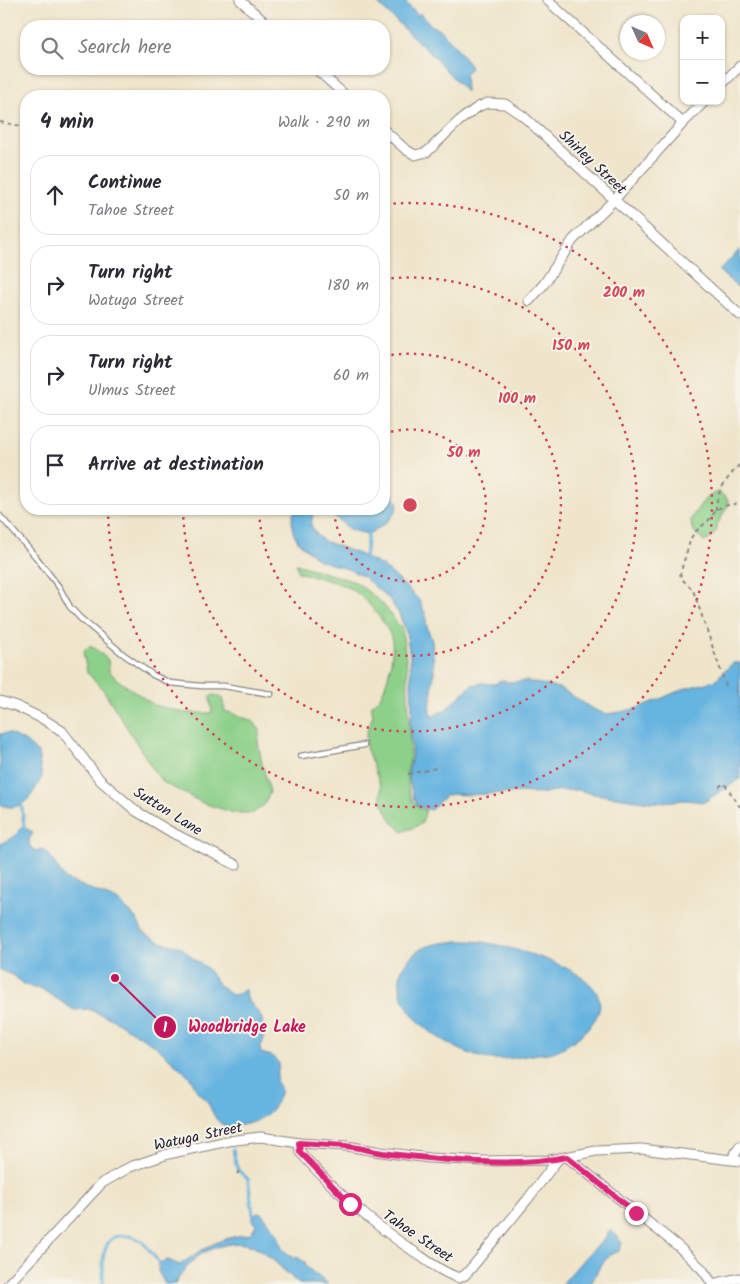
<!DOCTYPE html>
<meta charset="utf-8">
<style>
:root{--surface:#fff;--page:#f2f2f3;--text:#2b2b33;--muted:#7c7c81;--line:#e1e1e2}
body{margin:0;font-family:Kalam,sans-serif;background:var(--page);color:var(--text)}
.controls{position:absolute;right:15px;top:15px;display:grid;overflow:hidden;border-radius:10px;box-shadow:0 1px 4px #0004}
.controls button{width:45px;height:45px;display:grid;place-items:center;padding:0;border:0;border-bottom:1px solid var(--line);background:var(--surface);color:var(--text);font:25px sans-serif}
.compass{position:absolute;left:620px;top:15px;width:45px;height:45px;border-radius:50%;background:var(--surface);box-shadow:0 1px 4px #0004;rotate:135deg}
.stop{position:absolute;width:15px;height:15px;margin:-11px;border:4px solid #db2777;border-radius:50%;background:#fff}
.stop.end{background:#db2777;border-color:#fff;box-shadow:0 1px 5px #0008}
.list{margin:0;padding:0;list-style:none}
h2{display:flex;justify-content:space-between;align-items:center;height:65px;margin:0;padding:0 20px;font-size:21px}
h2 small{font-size:16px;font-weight:400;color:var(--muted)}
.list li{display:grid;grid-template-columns:32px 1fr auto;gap:15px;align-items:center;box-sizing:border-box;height:80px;margin:0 10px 10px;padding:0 10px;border:1px solid var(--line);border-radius:20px}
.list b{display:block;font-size:19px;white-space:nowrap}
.list p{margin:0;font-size:16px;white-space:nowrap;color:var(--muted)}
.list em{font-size:16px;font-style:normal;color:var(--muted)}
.icon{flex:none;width:28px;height:28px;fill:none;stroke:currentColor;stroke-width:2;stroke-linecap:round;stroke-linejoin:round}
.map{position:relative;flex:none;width:740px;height:1284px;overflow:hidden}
.search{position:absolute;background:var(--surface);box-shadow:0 1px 4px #0004;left:20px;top:20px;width:370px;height:55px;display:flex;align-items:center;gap:12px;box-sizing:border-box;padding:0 18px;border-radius:20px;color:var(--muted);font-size:19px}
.panel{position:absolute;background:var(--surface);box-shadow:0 1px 4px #0004;left:20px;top:90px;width:370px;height:425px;border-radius:20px}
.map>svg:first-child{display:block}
.green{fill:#8cd089;stroke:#577962}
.water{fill:#66b4e0;stroke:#446b8e}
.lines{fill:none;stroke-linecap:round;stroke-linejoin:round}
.stream{stroke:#66b4e0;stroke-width:3}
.service-casing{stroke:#888483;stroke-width:7}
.minor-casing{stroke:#888483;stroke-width:11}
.path{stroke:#888483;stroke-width:2;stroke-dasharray:4 4;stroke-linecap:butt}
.service{stroke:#fff;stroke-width:4.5}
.minor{stroke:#fff;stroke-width:9}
.route{stroke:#db2777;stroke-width:6}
.ring{fill:none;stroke:#d1495b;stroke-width:2.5;stroke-dasharray:2.5 5}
.labels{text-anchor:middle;stroke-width:4;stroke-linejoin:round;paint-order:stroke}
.street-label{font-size:15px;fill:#22223b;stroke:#f7f3e8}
.centre{fill:#d1495b;stroke:#f7f3e8;stroke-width:2.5}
.ring-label{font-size:15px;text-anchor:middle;font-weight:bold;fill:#d1495b;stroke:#f7f3e8;stroke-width:4;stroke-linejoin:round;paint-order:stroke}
.leader{fill:none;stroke:#c2185b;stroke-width:2}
.callout-dot{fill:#c2185b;stroke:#f7f3e8;stroke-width:2}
.mark-label{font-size:15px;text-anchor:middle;font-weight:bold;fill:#fff}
.callout-label{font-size:16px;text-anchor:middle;font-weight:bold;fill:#c2185b;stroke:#f7f3e8;stroke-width:4;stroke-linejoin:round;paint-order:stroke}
</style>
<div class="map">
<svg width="740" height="1284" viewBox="0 0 740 1284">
<rect width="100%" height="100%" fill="#f7f3e8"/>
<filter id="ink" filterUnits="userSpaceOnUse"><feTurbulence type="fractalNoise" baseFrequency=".02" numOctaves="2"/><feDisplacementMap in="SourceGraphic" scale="10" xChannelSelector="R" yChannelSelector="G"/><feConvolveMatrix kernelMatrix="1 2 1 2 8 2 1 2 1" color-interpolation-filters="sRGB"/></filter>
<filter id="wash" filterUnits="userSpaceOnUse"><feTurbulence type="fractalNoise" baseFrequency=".0096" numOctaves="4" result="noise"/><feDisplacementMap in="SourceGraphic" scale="20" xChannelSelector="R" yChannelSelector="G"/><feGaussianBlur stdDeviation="1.12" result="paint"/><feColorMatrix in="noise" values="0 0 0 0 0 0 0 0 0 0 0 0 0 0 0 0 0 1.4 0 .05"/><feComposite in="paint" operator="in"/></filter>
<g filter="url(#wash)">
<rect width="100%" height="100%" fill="#efe5cb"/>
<g class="green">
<path d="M719 492 728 500V505L717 525V530L710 539 704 542 692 529 691 519C698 509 705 494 719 492Z"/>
<path d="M296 564 356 582 382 603 402 630 407 667 410 757 407 774 409 791 413 802 421 809 426 810 422 823 413 828 403 831 392 822 381 800V787L366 747V734L373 715 371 706C374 703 378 700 380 697 387 687 394 654 392 641 390 627 365 597 353 590 342 583 312 576 298 572Z"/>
<polygon points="89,646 96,649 108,660 109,671 119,681 154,705 185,713 212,713 210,697 214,695 222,698 225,711 253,721 260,730 258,742 262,764 270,792 264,805 253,813 234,813 203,803 164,783 156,774 104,691 87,672 83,652"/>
</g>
<g class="water">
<polygon points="374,0 403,0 418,15 420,13 432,26 439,29 452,42 467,61 471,68 465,75 466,92 433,56"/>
<polygon points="740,249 740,287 736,286 719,271"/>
<path d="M384 484 390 487 398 504C394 520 381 527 368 534L350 530 334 516 333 509H384Z"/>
<polygon points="295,509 314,509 311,525 317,535 324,541 359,554 382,566 395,576 419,600 425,613 427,627 432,641 434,671 430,710 432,717 446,709 472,685 482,683 495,684 500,680 509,682 527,681 559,688 578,699 591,708 605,714 621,712 638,708 658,700 683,689 714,681 733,663 740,663 740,779 704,802 685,800 661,802 651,802 588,793 580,790 554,791 539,794 522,792 468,795 451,794 445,796 431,810 418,806 414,799 408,776 412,755 410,723 412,709 410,656 406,632 399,614 390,600 364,577 350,570 319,560 299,543 293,532 292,519"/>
<path d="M8 733 25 741 38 753 42 777C32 795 24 813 0 805V734Z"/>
<path d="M23 826 33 833 29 840 30 846 35 851 42 849 47 852 65 879 117 900 136 918 143 932 160 942 181 947 195 960 207 968 218 984 228 993 233 995 238 994 246 989 247 999 259 1013 262 1019 264 1039 260 1048 261 1053 272 1056 279 1063C279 1074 272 1081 281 1089 278 1105 270 1114 256 1121 250 1124 244 1124 237 1126 218 1129 215 1117 208 1103 206 1098 201 1096 197 1091 194 1086 193 1080 188 1075L153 1044 112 1019 88 1009 74 1010 40 988 25 985 14 976 0 970V844L14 837Z"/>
<path d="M457 941C465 941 475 941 483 942 512 948 629 974 593 1022 584 1034 571 1044 558 1050 550 1054 540 1053 532 1055 514 1058 493 1062 476 1056 444 1045 395 1015 400 976 402 964 413 953 423 948 433 943 446 943 457 941Z"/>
<path d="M261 1212 278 1235 282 1249 294 1259 297 1257 306 1263 305 1266 328 1284H299C286 1273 269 1254 254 1247 238 1239 215 1246 200 1255 190 1262 181 1274 175 1284H165L158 1271 159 1263 168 1260 180 1265C203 1248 221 1237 250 1234L256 1225 253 1220V1214Z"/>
<polygon points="609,1231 612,1231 622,1243 619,1251 610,1255 600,1266 591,1284 562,1284 588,1254 603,1241"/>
</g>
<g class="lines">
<g class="stream">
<polyline points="365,557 368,534"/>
<polyline points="21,800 24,827"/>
<polyline points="231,1133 231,1127"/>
<polyline points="233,1149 236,1165 239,1171 248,1179 253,1214"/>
<path d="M103 1284C104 1268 99 1248 114 1237 139 1231 146 1245 159 1263"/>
</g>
</g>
</g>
<g filter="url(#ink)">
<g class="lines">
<g class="service-casing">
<g id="service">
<polyline points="0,516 36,557 59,587 70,607 80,618 123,654 153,675 170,683 201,686 224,686 271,694"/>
<polyline points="301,756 364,745"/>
</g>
</g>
<g class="minor-casing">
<g id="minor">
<polyline points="240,0 269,26"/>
<polyline points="547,0 683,123"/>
<polyline points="316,69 346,96"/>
<polyline points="721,85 740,66"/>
<polyline points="384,130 405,149 415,155 427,152 459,121 478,107 487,103 505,104 523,116 740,315"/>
<polyline points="529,301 544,284 573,240 614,200 683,123 705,101"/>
<polyline points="0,701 16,706 43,719 62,731 100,780 136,811 171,832 236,865"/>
<path d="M299 1143 300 1152C334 1191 373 1224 416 1253 429 1262 443 1273 459 1278L465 1275 473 1266 527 1200 559 1158"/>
<polyline points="567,1157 679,1247 702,1269 712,1283"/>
<polyline points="732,1159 740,1146"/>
<polyline points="8,1284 102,1183 130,1167 168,1154 228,1141 261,1137 299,1143 347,1146 381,1152 430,1158 483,1161 550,1160 596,1151 641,1149 740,1161"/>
<polyline points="712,1284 740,1278"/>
</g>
</g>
<g class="path">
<polyline points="0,122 26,127"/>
<path d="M716 510C716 490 728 478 740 464"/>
<polyline points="726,686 693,590 682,579 680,574 691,538 695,532 710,519 716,510 723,506 740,503"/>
<polyline points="408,774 437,768"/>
<polyline points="719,787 724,783 740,807"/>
<polyline points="237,1174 242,1168"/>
</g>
<use href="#service" class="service"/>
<use href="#minor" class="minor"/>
</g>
</g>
<g class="lines" filter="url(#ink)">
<path class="route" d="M350 1204 300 1152 299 1143C314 1144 330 1145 345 1146 358 1147 370 1151 383 1153 440 1160 511 1168 567 1157L636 1213"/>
</g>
<g class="ring">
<path d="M384 434A76 76 0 1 1 334 509"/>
<path d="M384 356A151 151 0 1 1 259 509"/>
<path d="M384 279A227 227 0 1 1 183 509"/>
<path d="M386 204A302 302 0 1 1 108 510"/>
</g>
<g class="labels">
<g class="street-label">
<text transform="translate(593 162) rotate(43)" y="5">Shirley Street</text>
<text transform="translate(168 811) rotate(32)" y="5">Sutton Lane</text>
<text transform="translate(198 1136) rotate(-12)" y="5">Watuga Street</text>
<text transform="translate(418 1236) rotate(34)" y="5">Tahoe Street</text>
</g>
</g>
<circle cx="410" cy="505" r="8" class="centre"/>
<g class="ring-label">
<text x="624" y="297">200 m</text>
<text x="571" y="350">150 m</text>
<text x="517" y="403">100 m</text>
<text x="464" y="457">50 m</text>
</g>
<path class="leader" d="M115 978L165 1027"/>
<g class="callout-dot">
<circle cx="115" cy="978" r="5"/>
<circle cx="165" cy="1027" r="12"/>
</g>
<g class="mark-label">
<text x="165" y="1032">1</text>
</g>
<g class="callout-label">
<text x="247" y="1032">Woodbridge Lake</text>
</g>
</svg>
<div class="controls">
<button>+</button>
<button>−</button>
</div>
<svg class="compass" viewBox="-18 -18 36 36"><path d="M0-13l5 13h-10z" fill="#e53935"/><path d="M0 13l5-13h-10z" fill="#7c7c81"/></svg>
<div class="stop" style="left:350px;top:1204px"></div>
<div class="stop end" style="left:636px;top:1213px"></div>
<div class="search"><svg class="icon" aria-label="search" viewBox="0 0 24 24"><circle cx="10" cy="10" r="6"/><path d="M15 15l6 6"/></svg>Search here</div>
<section class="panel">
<h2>4 min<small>Walk · 290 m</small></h2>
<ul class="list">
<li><svg class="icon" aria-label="ahead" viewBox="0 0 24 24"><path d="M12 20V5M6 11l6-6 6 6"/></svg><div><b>Continue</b><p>Tahoe Street</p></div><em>50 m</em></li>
<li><svg class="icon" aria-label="right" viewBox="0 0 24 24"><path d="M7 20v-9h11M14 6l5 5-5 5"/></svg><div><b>Turn right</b><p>Watuga Street</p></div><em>180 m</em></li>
<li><svg class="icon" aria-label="right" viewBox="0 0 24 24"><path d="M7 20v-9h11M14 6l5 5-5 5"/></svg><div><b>Turn right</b><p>Ulmus Street</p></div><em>60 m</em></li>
<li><svg class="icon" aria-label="arrive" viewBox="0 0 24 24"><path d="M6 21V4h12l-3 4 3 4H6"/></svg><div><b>Arrive at destination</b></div></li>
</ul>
</section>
</div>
